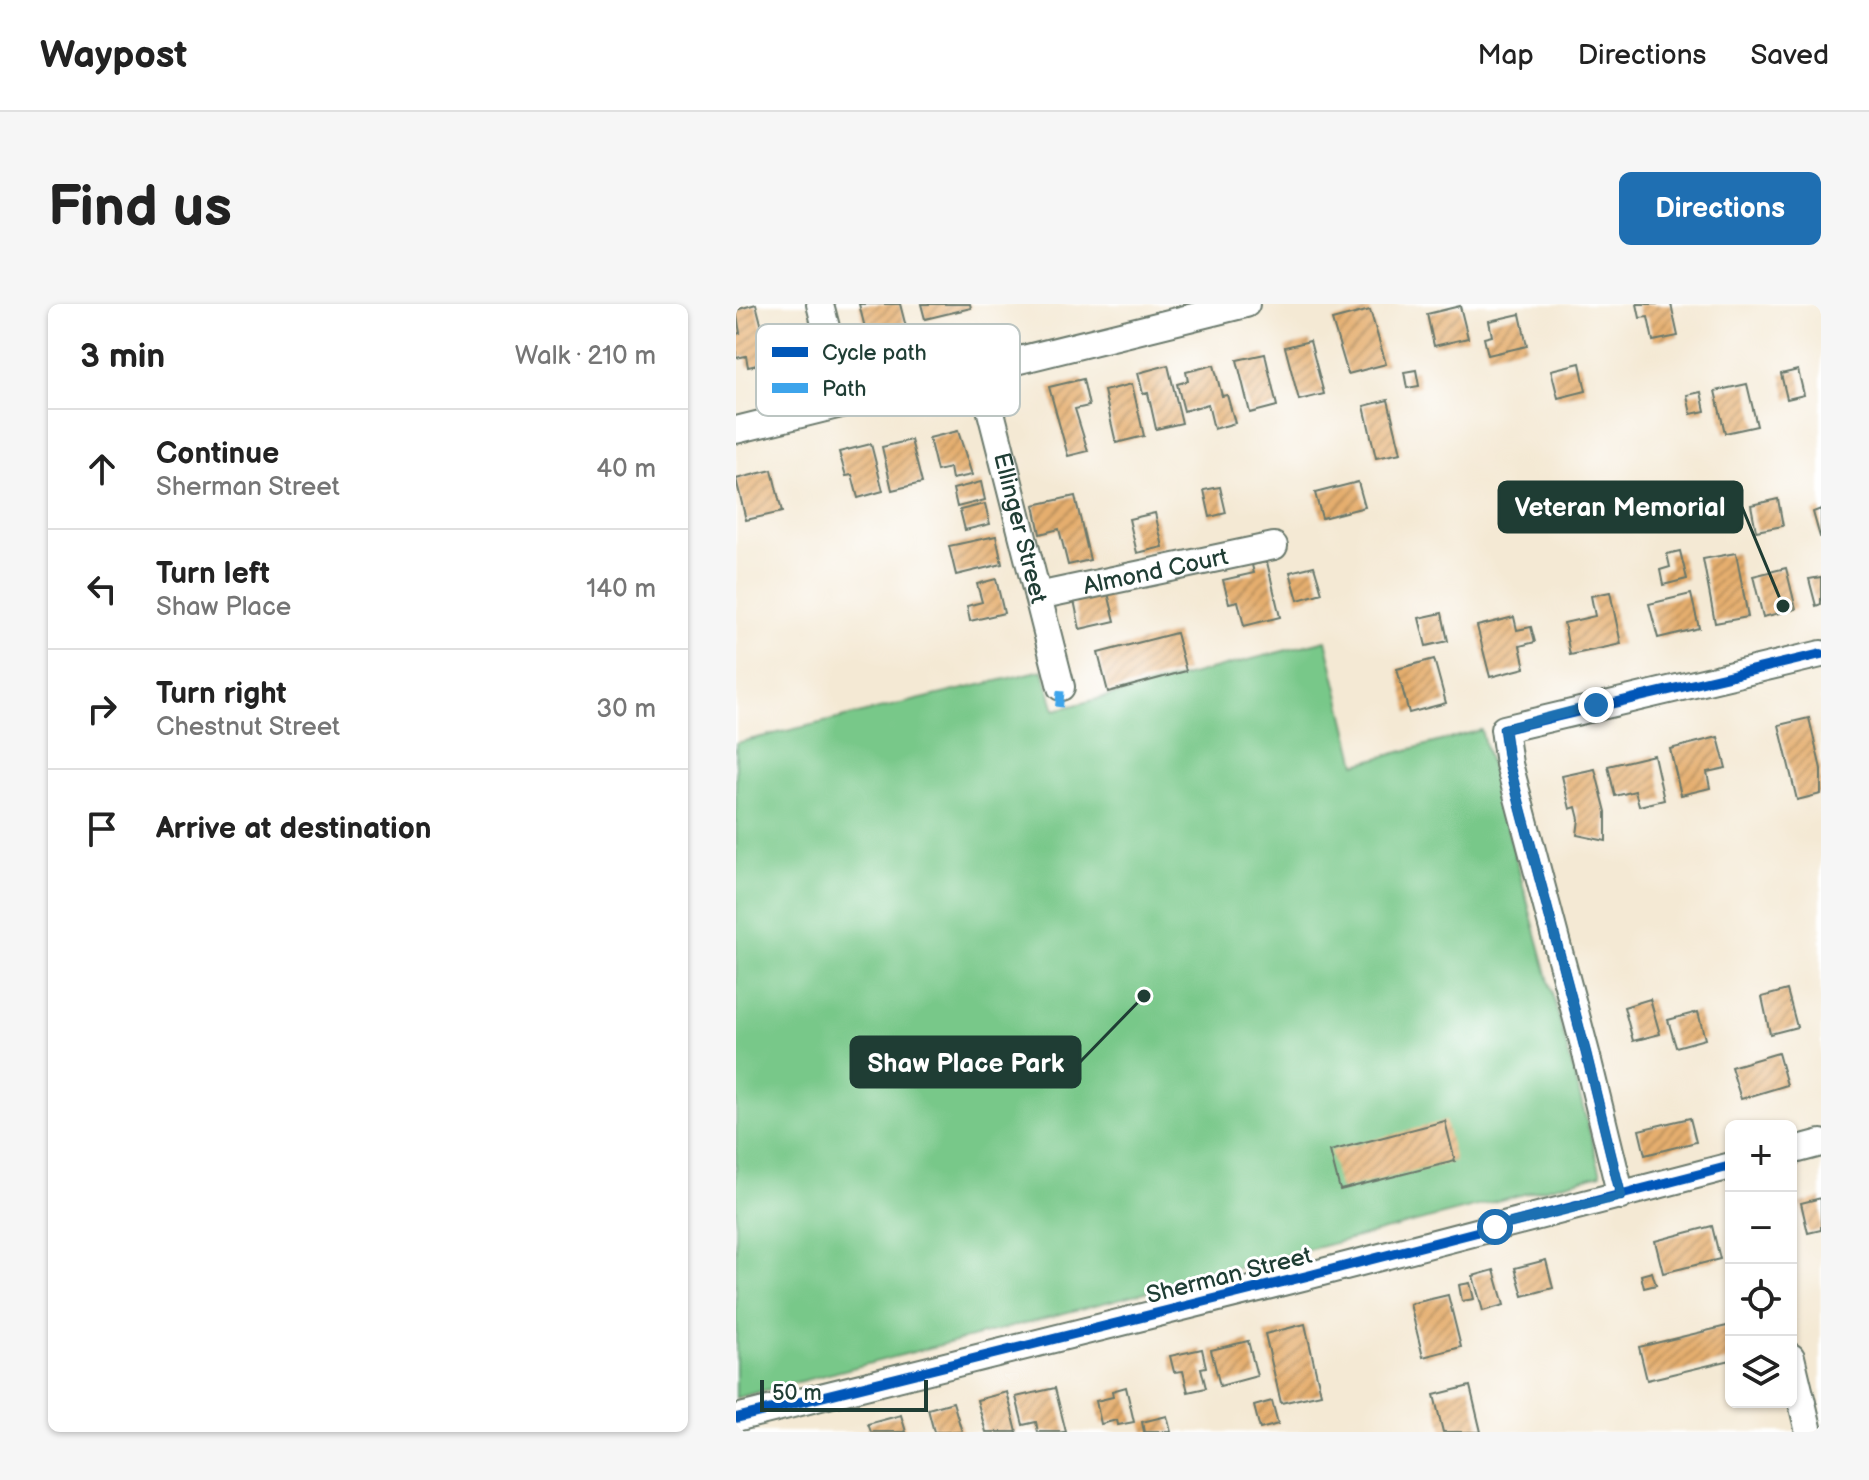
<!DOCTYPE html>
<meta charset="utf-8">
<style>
:root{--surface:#fff;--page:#f6f6f6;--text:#222;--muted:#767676;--line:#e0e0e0;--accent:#1f6fb2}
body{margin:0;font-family:"Balsamiq Sans",sans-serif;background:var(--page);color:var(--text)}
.controls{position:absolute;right:24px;bottom:24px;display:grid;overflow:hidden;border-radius:12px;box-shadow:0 2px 6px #0004}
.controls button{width:72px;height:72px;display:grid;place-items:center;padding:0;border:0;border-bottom:2px solid var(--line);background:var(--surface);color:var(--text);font:40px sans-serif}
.scale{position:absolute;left:24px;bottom:20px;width:168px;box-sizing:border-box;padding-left:8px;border:4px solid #1f3d34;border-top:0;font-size:22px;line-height:28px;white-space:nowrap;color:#1f3d34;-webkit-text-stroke:6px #fff;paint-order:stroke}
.stop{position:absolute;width:24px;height:24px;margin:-18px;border:6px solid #1f6fb2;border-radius:50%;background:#fff}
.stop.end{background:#1f6fb2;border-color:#fff;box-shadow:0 2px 8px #0008}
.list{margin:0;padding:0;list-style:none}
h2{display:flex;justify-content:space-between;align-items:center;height:104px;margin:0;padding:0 32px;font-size:34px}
h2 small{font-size:26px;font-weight:400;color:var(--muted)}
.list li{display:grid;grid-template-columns:52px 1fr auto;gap:24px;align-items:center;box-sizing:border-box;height:120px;padding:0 32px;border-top:2px solid var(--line)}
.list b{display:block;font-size:30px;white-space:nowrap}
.list p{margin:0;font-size:26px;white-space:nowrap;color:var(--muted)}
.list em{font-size:26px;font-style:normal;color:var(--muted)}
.icon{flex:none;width:44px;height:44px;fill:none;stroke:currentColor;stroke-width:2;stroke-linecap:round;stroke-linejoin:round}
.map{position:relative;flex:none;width:1085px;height:1128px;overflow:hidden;border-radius:12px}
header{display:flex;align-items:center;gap:48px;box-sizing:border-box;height:112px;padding:0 40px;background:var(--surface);border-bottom:2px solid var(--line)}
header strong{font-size:38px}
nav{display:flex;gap:44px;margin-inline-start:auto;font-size:28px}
.intro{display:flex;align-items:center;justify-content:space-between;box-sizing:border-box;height:192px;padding:0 48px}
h1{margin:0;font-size:56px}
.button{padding:20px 36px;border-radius:12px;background:var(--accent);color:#fff;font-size:28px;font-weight:700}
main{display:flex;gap:48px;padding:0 48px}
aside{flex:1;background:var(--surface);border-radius:12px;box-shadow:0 2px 6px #0004}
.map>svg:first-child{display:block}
.park{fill:#78c889;stroke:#4c825e;stroke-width:2}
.building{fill:url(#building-hatch)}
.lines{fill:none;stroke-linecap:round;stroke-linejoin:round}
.minor-casing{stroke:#6a796c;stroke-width:30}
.minor{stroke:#fff;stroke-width:26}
.quiet{stroke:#3da4eb;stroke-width:8;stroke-dasharray:16 8;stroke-linecap:butt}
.cycleway-casing{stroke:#fff;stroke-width:15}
.cycleway{stroke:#0057b8;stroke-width:10}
.route{stroke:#1f6fb2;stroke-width:10}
.labels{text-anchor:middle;stroke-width:6;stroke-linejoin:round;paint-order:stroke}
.street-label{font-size:24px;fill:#1f3d34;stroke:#fff}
.key{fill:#fff;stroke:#bcc5c2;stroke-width:2}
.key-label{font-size:22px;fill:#1f3d34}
.leader{fill:none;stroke:#1f3d34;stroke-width:3}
.callout-dot{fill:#1f3d34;stroke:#fff;stroke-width:3}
.callout{fill:#1f3d34;stroke:#1f3d34;stroke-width:3}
.callout-label{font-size:26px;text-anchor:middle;font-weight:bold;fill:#fff}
</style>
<header>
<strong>Waypost</strong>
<nav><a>Map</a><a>Directions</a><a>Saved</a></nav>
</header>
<div class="intro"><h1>Find us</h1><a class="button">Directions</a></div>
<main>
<aside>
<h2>3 min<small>Walk · 210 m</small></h2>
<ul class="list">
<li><svg class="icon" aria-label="ahead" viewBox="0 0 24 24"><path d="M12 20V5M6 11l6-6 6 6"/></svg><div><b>Continue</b><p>Sherman Street</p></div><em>40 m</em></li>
<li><svg class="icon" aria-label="left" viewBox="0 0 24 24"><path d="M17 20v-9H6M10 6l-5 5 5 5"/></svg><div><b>Turn left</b><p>Shaw Place</p></div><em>140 m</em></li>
<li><svg class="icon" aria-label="right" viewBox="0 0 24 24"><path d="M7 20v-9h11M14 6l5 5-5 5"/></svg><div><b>Turn right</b><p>Chestnut Street</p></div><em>30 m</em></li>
<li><svg class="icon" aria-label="arrive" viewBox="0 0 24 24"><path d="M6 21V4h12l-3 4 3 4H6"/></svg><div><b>Arrive at destination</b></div></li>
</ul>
</aside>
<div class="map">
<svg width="1085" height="1128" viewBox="0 0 1085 1128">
<defs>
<pattern id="building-hatch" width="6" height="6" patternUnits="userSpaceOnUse" patternTransform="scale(2)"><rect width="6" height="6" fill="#e5ae6e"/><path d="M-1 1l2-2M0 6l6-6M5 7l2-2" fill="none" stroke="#b98f5b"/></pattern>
</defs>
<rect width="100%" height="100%" fill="#fff"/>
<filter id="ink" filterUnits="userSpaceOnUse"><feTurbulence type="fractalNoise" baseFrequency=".0125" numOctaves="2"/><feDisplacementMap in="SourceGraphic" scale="16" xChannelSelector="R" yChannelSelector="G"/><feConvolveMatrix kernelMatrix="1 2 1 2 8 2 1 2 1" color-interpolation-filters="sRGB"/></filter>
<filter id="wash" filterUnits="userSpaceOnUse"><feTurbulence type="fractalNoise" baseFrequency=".006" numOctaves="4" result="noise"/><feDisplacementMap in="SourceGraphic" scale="32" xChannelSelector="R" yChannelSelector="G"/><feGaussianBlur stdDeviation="1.8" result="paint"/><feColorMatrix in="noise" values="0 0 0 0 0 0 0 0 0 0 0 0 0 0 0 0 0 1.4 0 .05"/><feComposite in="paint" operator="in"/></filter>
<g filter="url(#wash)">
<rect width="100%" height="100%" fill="#f4e9d4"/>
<polygon class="park" points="590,336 620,460 745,426 865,870 0,1094 0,439 307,366 319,406"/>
<g id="blocks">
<g class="building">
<polygon points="20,0 35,58 12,63 10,52 0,54 0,30 4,29 0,6"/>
<polygon points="123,0 164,0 170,23 131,32"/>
<polygon points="185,0 234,0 235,4 189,15"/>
<polygon points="901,0 935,0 942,32 917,37 912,13 904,14"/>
<polygon points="724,2 732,34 698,42 691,10"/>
<polygon points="634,6 650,60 612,70 596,16"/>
<polygon points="784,10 791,42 752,51 748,34 756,32 753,17"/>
<polygon points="574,37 588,90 563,96 549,43"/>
<polygon points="529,50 541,102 514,109 501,56"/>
<polygon points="844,59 850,87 822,94 815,66"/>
<polygon points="432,61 446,119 420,125 412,89 407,90 402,69"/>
<polygon points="478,61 486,92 491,91 499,119 478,125 472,100 448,107 441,80 452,77 450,68"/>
<polygon points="680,66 683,82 671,84 668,68"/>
<polygon points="1062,66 1068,91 1051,95 1045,70"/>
<polygon points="347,75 353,102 339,105 352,147 332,152 313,83"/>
<polygon points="396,80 408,132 380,139 368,87"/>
<polygon points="1011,80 1021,122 989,129 979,87"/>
<polygon points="965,88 969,107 955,110 951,91"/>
<polygon points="652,96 665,149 640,154 628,102"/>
<polygon points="222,127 236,171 216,175 214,164 201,167 193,134"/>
<polygon points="175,136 186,179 156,186 146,143"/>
<polygon points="135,140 147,187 122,194 116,171 110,172 103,148"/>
<polygon points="36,166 46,208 10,216 0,175"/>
<polygon points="245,178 249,196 221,203 217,185"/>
<polygon points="622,178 629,203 586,214 579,189"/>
<polygon points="484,183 490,209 474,213 468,186"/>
<polygon points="339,192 354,256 332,261 323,225 304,230 298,201"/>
<polygon points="1042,195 1047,222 1020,227 1015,201"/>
<polygon points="249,200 254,220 229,226 224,206"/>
<polygon points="1085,205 1085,233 1084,233 1077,208"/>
<polygon points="419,209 427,243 401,249 393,215"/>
<polygon points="260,232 266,260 220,271 213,242"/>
<polygon points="944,247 951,275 927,281 924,266 934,263 931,250"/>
<polygon points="1000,249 1012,313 979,319 967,255"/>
<polygon points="531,258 544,313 508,322 502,297 493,299 487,276 518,269 516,261"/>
<polygon points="578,262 586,289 562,296 554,268"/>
<polygon points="1050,264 1060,305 1027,313 1017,272"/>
<polygon points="1085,273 1085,300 1080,302 1073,275"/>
<polygon points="260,275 268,309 234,317 231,302 246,298 241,280"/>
<polygon points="874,288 885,340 834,351 828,319 859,312 855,292"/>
<polygon points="372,289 379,317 344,325 338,296"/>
<polygon points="955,290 963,324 922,334 913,300"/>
<polygon points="706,309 712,337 690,342 683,314"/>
<polygon points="778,313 781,326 795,323 799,338 784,342 789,364 754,373 741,322"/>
<polygon points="440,329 450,367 372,388 362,349"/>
<polygon points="698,355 710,399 673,409 661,365"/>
<polygon points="1073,414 1085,465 1085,490 1061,496 1043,421"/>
<polygon points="982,433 990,464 971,468 974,484 945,491 934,445"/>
<polygon points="918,451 928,496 903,502 899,487 879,492 872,462"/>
<polygon points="859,465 870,508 870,537 841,531 843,515 840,503 834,505 826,472"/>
<polygon points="1051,686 1061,723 1034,730 1026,693"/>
<polygon points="914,695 924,730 897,737 888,703"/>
<polygon points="962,708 969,735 940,743 932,716"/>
<polygon points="1042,749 1051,781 1005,795 995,763"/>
<polygon points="954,814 960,838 909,851 903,826"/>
<polygon points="709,817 719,857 604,886 594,847"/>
<polygon points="1085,894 1085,926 1072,929 1065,899"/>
<polygon points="976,922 984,955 927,969 919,937"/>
<polygon points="810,956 817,984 787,992 779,964"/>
<polygon points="758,966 768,1001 747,1007 737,972"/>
<polygon points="916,968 920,981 908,984 905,971"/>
<polygon points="734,979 738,995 726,997 723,981"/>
<polygon points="712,991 725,1043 687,1053 674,1000"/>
<polygon points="569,1020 585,1090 545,1099 529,1030"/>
<polygon points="995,1021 995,1056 911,1076 903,1043"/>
<polygon points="512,1037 521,1072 484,1082 475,1046"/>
<polygon points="466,1045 470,1063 465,1064 470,1084 452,1088 447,1067 438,1068 434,1052"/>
<polygon points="734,1082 745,1128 707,1128 698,1091"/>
<polygon points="390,1083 398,1118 382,1121 381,1116 365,1120 360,1097 377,1093 376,1087"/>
<polygon points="319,1084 330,1128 302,1128 300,1118 287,1121 280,1093"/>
<polygon points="271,1088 281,1128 250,1128 241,1096"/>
<polygon points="536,1097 542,1120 524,1125 518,1102"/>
<polygon points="217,1098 226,1128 198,1128 192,1105"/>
<polygon points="165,1111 170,1128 135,1128 132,1120"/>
<polygon points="431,1112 435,1128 408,1128 406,1118"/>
</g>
</g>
</g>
<g filter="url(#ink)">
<use href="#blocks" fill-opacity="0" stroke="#6a796c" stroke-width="2"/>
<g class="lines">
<g class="minor-casing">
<g id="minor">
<polyline points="84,0 109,98"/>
<path id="s1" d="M244 65 325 383"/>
<polyline points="0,126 510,0"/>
<path id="s2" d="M302 292 538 242"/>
<polyline points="1055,847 1085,839"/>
<polyline points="885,892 850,749 773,460 768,425 1085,350"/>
<polyline points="1055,1053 1073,1128"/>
<polyline points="0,1114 571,972 995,862"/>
</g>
</g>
<use href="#minor" class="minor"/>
<polyline class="quiet" points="323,403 325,383"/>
<g class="cycleway-casing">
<g id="cycleway">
<polyline points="885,892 850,749 773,460 768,425 1085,350"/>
<polyline points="0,1114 571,972 995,862"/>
</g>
</g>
<use href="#cycleway" class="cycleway"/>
</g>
</g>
<g class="lines" filter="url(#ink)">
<polyline class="route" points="759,923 885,892 850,749 773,460 768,425 860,401"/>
</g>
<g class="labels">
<g class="street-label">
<text dy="8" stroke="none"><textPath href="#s1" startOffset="164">Ellinger Street</textPath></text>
<text dy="8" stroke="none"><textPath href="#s2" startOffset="120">Almond Court</textPath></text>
<text transform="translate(493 971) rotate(-14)" y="8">Sherman Street</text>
</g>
</g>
<rect x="20" y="20" width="264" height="92" rx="12" class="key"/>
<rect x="36" y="43" width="36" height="10" fill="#0057b8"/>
<rect x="36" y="79" width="36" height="10" fill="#3da4eb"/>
<g class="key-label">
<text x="86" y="56">Cycle path</text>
<text x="86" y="92">Path</text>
</g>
<path class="leader" d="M1047 302L1006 203M408 692L344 758"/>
<g class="callout-dot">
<circle cx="1047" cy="302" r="8"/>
<circle cx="408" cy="692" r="8"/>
</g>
<g class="callout">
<rect x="763" y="178" width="243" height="50" rx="8"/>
<rect x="115" y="733" width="229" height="50" rx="8"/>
</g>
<g class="callout-label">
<text x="884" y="212">Veteran Memorial</text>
<text x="230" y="768">Shaw Place Park</text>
</g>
</svg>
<div class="controls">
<button>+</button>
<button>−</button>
<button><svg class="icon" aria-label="locate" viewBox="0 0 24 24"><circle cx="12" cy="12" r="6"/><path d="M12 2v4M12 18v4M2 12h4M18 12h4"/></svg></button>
<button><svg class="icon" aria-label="layers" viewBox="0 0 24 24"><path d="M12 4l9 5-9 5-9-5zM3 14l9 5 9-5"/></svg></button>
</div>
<div class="scale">50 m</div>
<div class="stop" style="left:759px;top:923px"></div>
<div class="stop end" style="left:860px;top:401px"></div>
</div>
</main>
